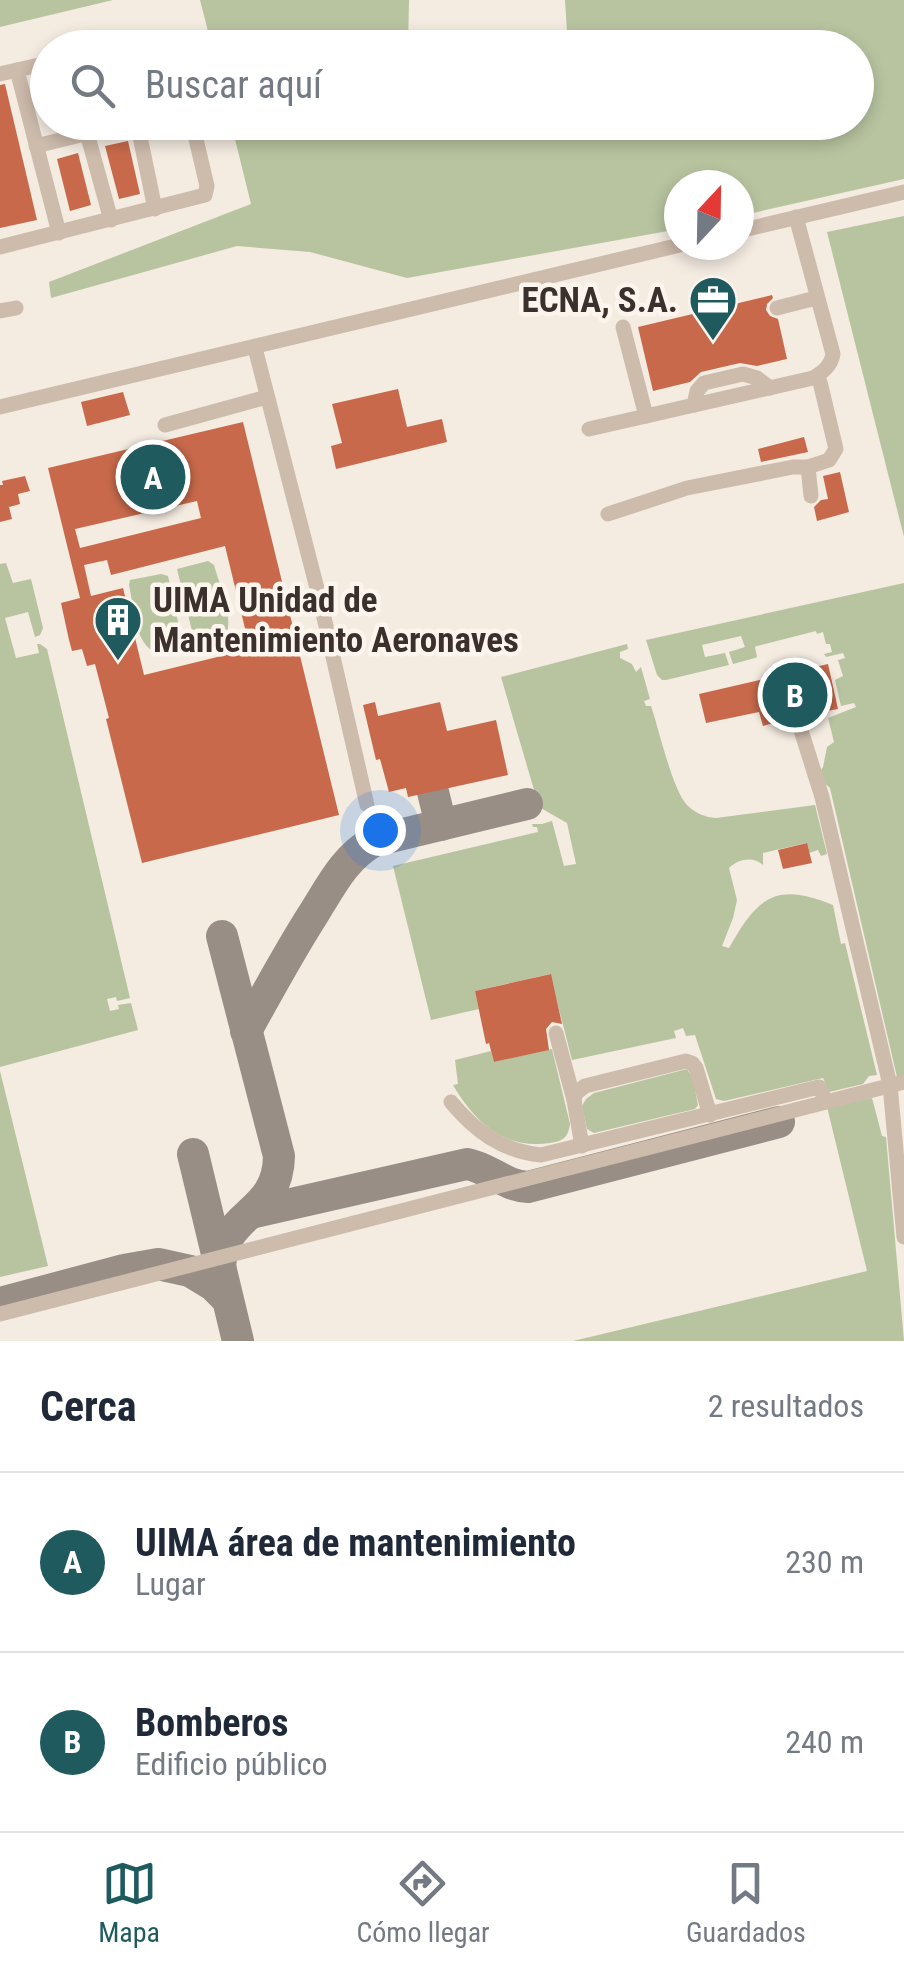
<!DOCTYPE html>
<html lang="es">
<meta charset="utf-8">
<style>
:root{--surface:#fff;--page:#f2f2f3;--text:#1f2937;--muted:#747a83;--line:#e0e1e3;--accent:#1f5a5e}
body{margin:0;font-family:"Roboto Condensed",sans-serif;background:var(--page);color:var(--text)}
.compass{position:absolute;left:664px;top:170px;width:90px;height:90px;border-radius:50%;background:var(--surface);box-shadow:0 5px 15px #0003;rotate:22deg}
.you{position:absolute;left:380px;top:830px;width:35px;height:35px;margin:-25px;border:8px solid #fff;border-radius:50%;background:#1a73e8;box-shadow:0 0 0 15px #1a73e833}
.badge{display:grid;place-items:center;width:65px;height:65px;border-radius:50%;background:var(--accent);color:#fff;font-size:32px;font-weight:700}
.pin{position:absolute;translate:-50% -50%;border:5px solid #fff;box-shadow:0 2px 10px #0006}
.list{margin:0;padding:0;list-style:none}
h2{display:flex;justify-content:space-between;align-items:center;height:130px;margin:0;padding:0 40px;font-size:42px}
h2 small{font-size:32px;font-weight:400;color:var(--muted)}
.list li{display:grid;grid-template-columns:65px 1fr auto;gap:30px;align-items:center;box-sizing:border-box;height:180px;padding:0 40px;border-top:2px solid var(--line)}
.list b{display:block;font-size:38px;white-space:nowrap}
.list p{margin:0;font-size:32px;white-space:nowrap;color:var(--muted)}
.list em{font-size:32px;font-style:normal;color:var(--muted)}
.icon{flex:none;width:55px;height:55px;fill:none;stroke:currentColor;stroke-width:2;stroke-linecap:round;stroke-linejoin:round}
.map{position:relative;flex:none;width:904px;height:1341px;overflow:hidden}
.search{position:absolute;background:var(--surface);box-shadow:0 5px 15px #0003;left:30px;right:30px;top:30px;height:110px;display:flex;align-items:center;gap:25px;box-sizing:border-box;padding:0 35px;border-radius:55px;color:var(--muted);font-size:38px}
.sheet{height:490px;background:var(--surface)}
nav{display:flex;justify-content:space-around;align-items:center;box-sizing:border-box;height:140px;border-top:2px solid var(--line);background:var(--surface);font-size:28px;color:var(--muted)}
nav a{display:grid;justify-items:center;gap:5px}
nav .on{color:var(--accent)}
.map>svg:first-child{display:block}
.green{fill:#b8c4a0}
.lines{fill:none;stroke-linecap:round;stroke-linejoin:round}
.taxiway{stroke:#988e86;stroke-width:32}
.building{fill:#c8694b;fill-rule:evenodd}
.minor{stroke:#cdbbac;stroke-width:15}
.labels{text-anchor:middle;stroke-width:9;stroke-linejoin:round;paint-order:stroke}
.poi-label{font-size:35px;font-weight:bold;fill:#3b302b;stroke:#fbf5ee;text-anchor:end}
</style>
<div class="map">
<svg width="904" height="1341" viewBox="0 0 904 1341">
<rect width="100%" height="100%" fill="#f4ebe1"/>
<g class="green">
<polygon points="0,0 113,0 0,27"/>
<polygon points="200,0 409,0 408,47 212,47"/>
<polygon points="565,0 904,0 904,179 739,216 739,185 679,185 679,229 407,278 310,252 237,246 51,298 49,282 251,204 231,123 856,122 856,48 568,47"/>
<polygon points="904,216 904,537 827,232"/>
<path d="M208 561 214 565C220 587 236 620 224 641 212 642 205 636 193 635L177 569Z"/>
<polygon points="6,563 13,583 31,579 43,628 40,635 35,637 28,612 5,618 16,658 39,653 37,644 40,644 47,649 130,998 117,1001 116,997 107,999 110,1011 119,1009 118,1005 131,1003 138,1030 0,1067 0,564"/>
<path d="M161 574 168 576 182 640 158 653C134 646 134 606 129 585L130 580Z"/>
<polygon points="904,583 904,1075 897,1077 830,788 822,781 819,773 823,767 827,747 834,742 828,718 856,707 854,703 841,706 835,680 843,676 838,660 845,658 843,653 826,657 824,654 832,652 830,644 826,644 823,632 817,634 816,631 757,646 755,647 757,657 755,658 733,664 729,652 745,647 741,636 702,645 705,657 725,653 729,665 666,680 662,680 657,675 646,640"/>
<path d="M627 644 628 649 620 652V658L632 664 636 672 641 667 650 699 644 701 646 706H651C659 729 672 789 687 805 695 813 704 817 716 818L815 805 827 854 821 856 818 850 809 853 806 843 763 853V865C753 856 738 859 729 868L737 900 733 918 722 946 729 948C757 898 775 881 833 905L841 944 845 943 877 1075 869 1076 863 1084 829 1092 823 1078 724 1101 716 1099 695 1035 686 1036 683 1028 674 1031 676 1038 572 1060 550 974 475 991 479 1009 431 1020 393 866 538 832 537 827H533L532 824H542L552 821 564 866 576 864 567 823 539 807 501 677Z"/>
<path d="M552 1049 570 1124C568 1138 563 1141 550 1143 504 1150 474 1121 453 1085L458 1084 455 1060 491 1051 494 1062Z"/>
<polygon points="687,1069 693,1079 698,1105 695,1109 594,1133 587,1129 582,1106 586,1099 594,1093"/>
<polygon points="0,1071 48,1266 0,1277"/>
<polygon points="872,1098 882,1136 886,1137 904,1341 573,1341 867,1271 827,1107"/>
</g>
<g class="lines">
<g class="taxiway">
<polyline points="433,792 441,825"/>
<path d="M246 1031C268 991 289 952 314 913 331 886 345 857 374 841L527 804"/>
<polyline points="193,1154 238,1341"/>
<path d="M251 1213 467 1164C489 1168 505 1186 528 1187L779 1122"/>
<path d="M220 1270C221 1209 278 1218 279 1156L222 936"/>
<polyline points="0,1303 124,1270 158,1264 190,1271 213,1285 227,1299"/>
</g>
</g>
<g class="building">
<polygon points="5,84 37,220 0,228 0,85"/>
<polygon points="128,141 140,194 119,199 105,146"/>
<polygon points="78,153 91,205 70,211 57,159"/>
<polygon points="772,295 773,298 767,304 766,310 770,316 778,319 787,359 757,366 740,363 701,372 690,382 653,391 638,327"/>
<polygon points="398,389 407,427 442,419 447,442 336,469 331,446 342,443 332,404"/>
<polygon points="123,392 130,415 87,426 81,402"/>
<path d="M243 422 286 598 306 593 309 603 311 610 290 615 339 815 142 863 106 719 109 718 95 664 87 666 82 649 72 651 69 640 61 603 80 598 48 468ZM197 501 201 518 80 548 75 529ZM225 546 250 649 144 675 123 588 91 596 84 565 107 560 111 575Z"/>
<polygon points="804,437 808,452 761,462 758,449"/>
<polygon points="840,472 849,512 817,521 814,507 821,500 828,499 823,476"/>
<polygon points="25,476 30,491 18,494 20,504 9,507 12,519 0,522 0,485 3,485 2,481"/>
<polygon points="828,664 838,709 798,716 763,726 759,712 706,723 699,694"/>
<polygon points="375,702 378,716 440,702 447,731 496,720 508,775 408,797 406,788 389,792 380,759 376,760 363,705"/>
<polygon points="807,843 812,863 783,869 778,850"/>
<polygon points="551,974 562,1024 552,1022 546,1029 549,1050 494,1062 489,1043 486,1044 475,991"/>
</g>
<g class="lines">
<g class="minor">
<path d="M111 48C132 43 158 30 173 48"/>
<polyline points="17,70 59,233"/>
<polyline points="0,74 48,63"/>
<polyline points="137,122 155,209"/>
<polyline points="87,133 111,220"/>
<polyline points="36,146 133,122"/>
<polyline points="739,231 904,192"/>
<polyline points="0,247 205,195 207,186 192,122"/>
<polyline points="777,308 816,298"/>
<polyline points="0,311 16,308"/>
<polyline points="623,327 646,416"/>
<polyline points="255,348 320,600 367,805"/>
<polyline points="694,405 697,391 704,383 743,374 757,378 770,388"/>
<polyline points="0,407 680,245"/>
<polyline points="165,425 267,397"/>
<path d="M589 429 813 378C823 372 831 366 833 354L796 217"/>
<polyline points="811,496 808,467 829,460 836,449 820,382"/>
<polyline points="608,514 687,488 793,467 808,467"/>
<polyline points="800,727 822,797 890,1085 904,1237"/>
<polyline points="556,1033 574,1100 582,1146"/>
<polyline points="574,1100 576,1093 585,1086 686,1061 692,1063 696,1068 710,1115"/>
<path d="M451 1102C475 1131 502 1151 541 1155L819 1087 826 1101"/>
<polyline points="0,1314 904,1082"/>
</g>
</g>
<defs>
<g id="office-pin" transform="scale(2.5)"><path d="M0 17L-7.5 6A9.5 9.5 0 1 1 7.5 6Z" fill="#1f5a5e" stroke="#fbf5ee"/><path d="M-6-3h4V-5.5h4V-3h4V5H-6ZM-1-4.5V-3h2v-1.5ZM-6 0V1H6V0Z" fill="#fff"/></g>
<g id="building-pin" transform="scale(2.5)"><path d="M0 17L-7.5 6A9.5 9.5 0 1 1 7.5 6Z" fill="#1f5a5e" stroke="#fbf5ee"/><path d="M-4-6H4V6H1V3H-1V6H-4ZM-2.5-4.3h1.7v1.8h-1.7ZM.8-4.3h1.7v1.8H.8ZM-2.5-1h1.7V.8h-1.7ZM.8-1h1.7V.8H.8Z" fill="#fff"/></g>
</defs>
<g fill-rule="evenodd">
<use href="#office-pin" x="713" y="300"/>
<use href="#building-pin" x="118" y="620"/>
</g>
<g class="labels">
<g class="poi-label">
<text x="678" y="312">ECNA, S.A.</text>
<text x="153" y="612" text-anchor="start">UIMA Unidad de<tspan x="153" dy="40">Mantenimiento Aeronaves</tspan></text>
</g>
</g>
</svg>
<svg class="compass" viewBox="-18 -18 36 36"><path d="M0-13l5 13h-10z" fill="#e53935"/><path d="M0 13l5-13h-10z" fill="#747a83"/></svg>
<div class="you"></div>
<div class="pin badge" style="left:153px;top:477px">A</div>
<div class="pin badge" style="left:795px;top:695px">B</div>
<div class="search"><svg class="icon" aria-label="search" viewBox="0 0 24 24"><circle cx="10" cy="10" r="6"/><path d="M15 15l6 6"/></svg>Buscar aquí</div>
</div>
<section class="sheet">
<h2>Cerca<small>2 resultados</small></h2>
<ul class="list">
<li><span class="badge">A</span><div><b>UIMA área de mantenimiento</b><p>Lugar</p></div><em>230 m</em></li>
<li><span class="badge">B</span><div><b>Bomberos</b><p>Edificio público</p></div><em>240 m</em></li>
</ul>
</section>
<nav>
<a class="on"><svg class="icon" aria-label="map" viewBox="0 0 24 24"><path d="M3 6l6-2 6 2 6-2v14l-6 2-6-2-6 2zM9 4v14M15 6v14"/></svg>Mapa</a>
<a><svg class="icon" aria-label="directions" viewBox="0 0 24 24"><path d="M12 3l9 9-9 9-9-9zM9 14v-3h6M13 9l2 2-2 2"/></svg>Cómo llegar</a>
<a><svg class="icon" aria-label="saved" viewBox="0 0 24 24"><path d="M7 4h10v16l-5-4-5 4z"/></svg>Guardados</a>
</nav>
